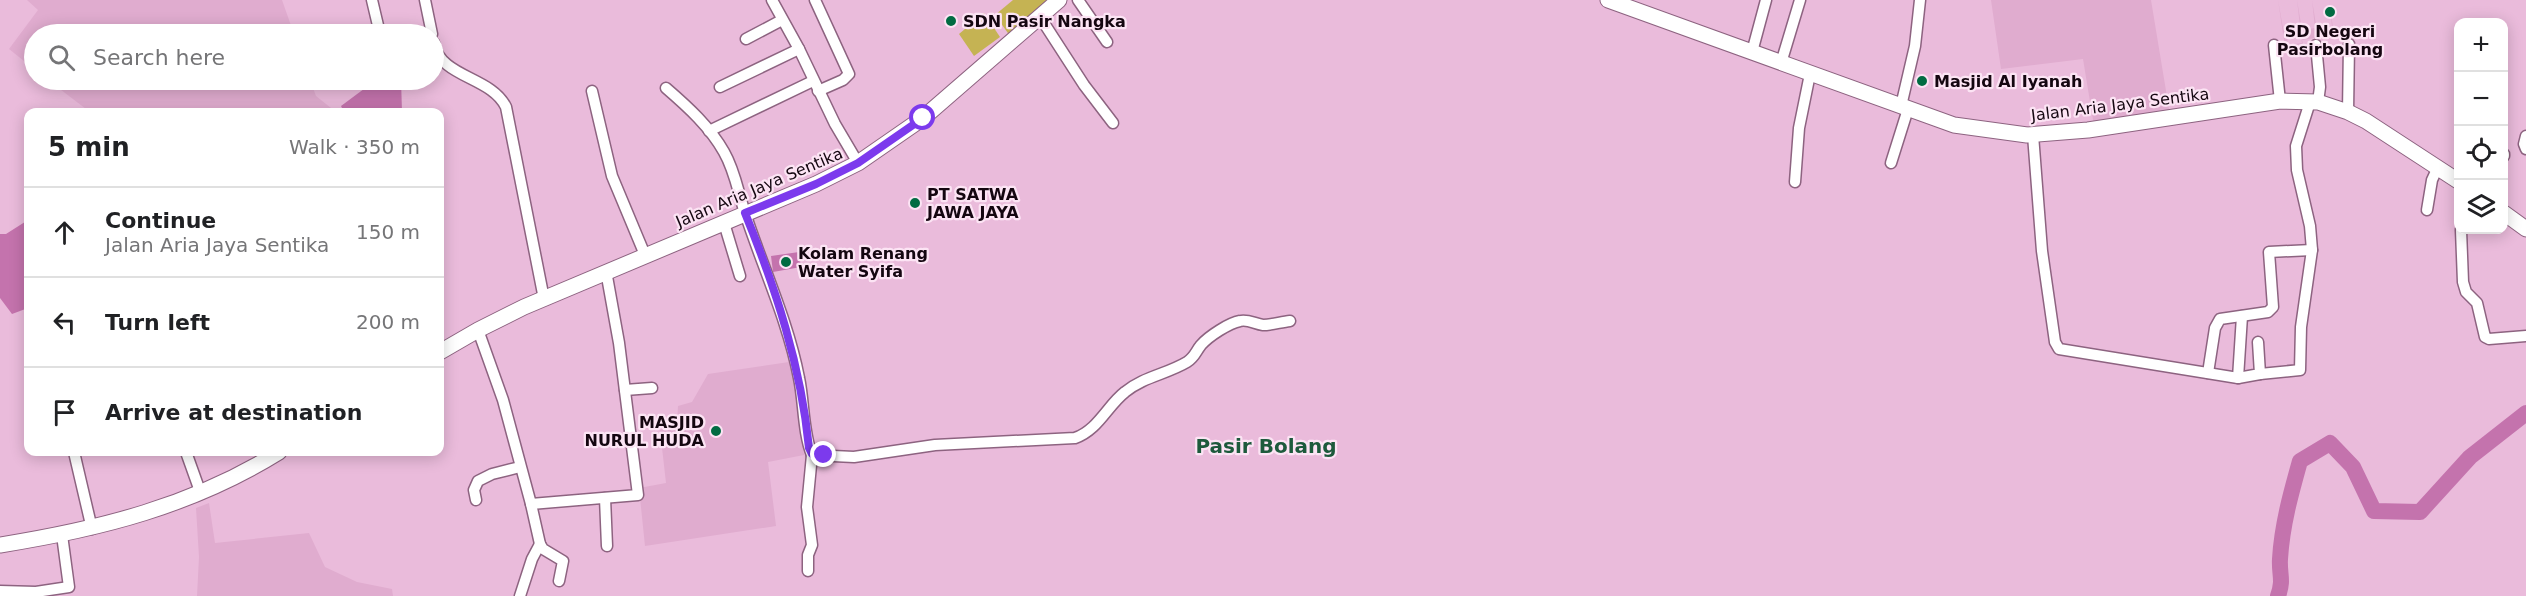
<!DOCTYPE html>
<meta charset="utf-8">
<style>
:root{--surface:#fff;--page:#f2f2f2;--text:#202124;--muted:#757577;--line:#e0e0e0}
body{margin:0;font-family:"DejaVu Sans",sans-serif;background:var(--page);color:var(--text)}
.controls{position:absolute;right:18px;top:18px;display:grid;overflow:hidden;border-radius:12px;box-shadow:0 3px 15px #0003}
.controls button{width:54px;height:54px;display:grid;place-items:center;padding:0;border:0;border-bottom:2px solid var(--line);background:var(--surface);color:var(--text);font:30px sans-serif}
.stop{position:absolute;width:18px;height:18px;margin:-14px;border:4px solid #7c3aed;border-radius:50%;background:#fff}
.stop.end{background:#7c3aed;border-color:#fff;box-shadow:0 2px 6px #0008}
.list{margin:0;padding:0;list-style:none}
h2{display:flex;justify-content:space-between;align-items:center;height:78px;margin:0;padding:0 24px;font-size:26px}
h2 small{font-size:20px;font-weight:400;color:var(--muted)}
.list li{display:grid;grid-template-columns:39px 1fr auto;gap:18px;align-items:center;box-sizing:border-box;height:90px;padding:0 24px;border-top:2px solid var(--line)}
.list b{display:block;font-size:22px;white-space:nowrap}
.list p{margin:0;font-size:20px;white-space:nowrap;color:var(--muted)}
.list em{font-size:20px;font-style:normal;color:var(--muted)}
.icon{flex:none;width:33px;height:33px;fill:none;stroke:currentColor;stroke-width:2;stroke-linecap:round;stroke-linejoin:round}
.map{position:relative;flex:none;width:2526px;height:596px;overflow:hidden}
.search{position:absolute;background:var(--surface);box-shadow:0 3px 15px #0003;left:24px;top:24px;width:420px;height:66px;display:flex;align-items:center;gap:15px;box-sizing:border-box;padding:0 21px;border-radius:33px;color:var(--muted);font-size:22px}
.panel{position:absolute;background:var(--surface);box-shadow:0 3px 15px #0003;left:24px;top:108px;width:420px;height:348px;border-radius:12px}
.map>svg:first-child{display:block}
.built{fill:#e0accf;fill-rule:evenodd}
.green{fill:#c5b353}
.water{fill:#c473ad}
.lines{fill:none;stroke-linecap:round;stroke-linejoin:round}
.river{stroke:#c473ad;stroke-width:16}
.street-casing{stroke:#8d6380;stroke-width:13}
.secondary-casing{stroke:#8d6380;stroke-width:17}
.street{stroke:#fff;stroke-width:10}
.secondary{stroke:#fff;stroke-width:15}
.route{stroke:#7c3aed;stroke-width:8}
.poi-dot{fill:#016b42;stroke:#fce4f4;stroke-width:2}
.labels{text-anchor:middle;stroke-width:4.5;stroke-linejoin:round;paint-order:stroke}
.poi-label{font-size:16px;font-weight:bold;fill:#140610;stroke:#fce4f4;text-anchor:start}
.street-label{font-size:16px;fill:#140610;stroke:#fce4f4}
.quarter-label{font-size:20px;font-weight:bold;fill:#1d5a3c;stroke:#fce4f4}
</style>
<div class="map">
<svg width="2526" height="596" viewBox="0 0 2526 596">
<rect width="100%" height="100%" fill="#eabbdb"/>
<g class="built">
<polygon points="27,0 282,0 294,34 34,34 34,69 9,49 38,10"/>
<polygon points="1991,0 2151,0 2170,115 2094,126 2083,59 2001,69"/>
<path d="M2278 0 2283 28 2300 26 2297 0 2302 30 2315 28 2312 0 2318 37 2333 35 2329 0 2334 35 2302 40 2303 44 2285 47ZM2300 28 2302 43 2288 45 2286 30Z"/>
<polygon points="48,80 310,80 316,96 336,112 90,112"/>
<polygon points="789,362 794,378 804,455 768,462 776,526 645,546 639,488 666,483 660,430 677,423 678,406 692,402 708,374"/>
<polygon points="209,503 215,543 309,533 325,567 357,582 392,589 393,596 197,596 199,557 196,508"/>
</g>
<g class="green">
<polygon points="1013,0 1048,0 1010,36 995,15"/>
<polygon points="984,13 1000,37 974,56 959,34"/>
</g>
<g class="water">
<polygon points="376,80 401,80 402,112 344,112 341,106"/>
<polygon points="28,220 28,308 12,314 0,298 0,234 6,234"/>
<polygon points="799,252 801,267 773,272 771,256"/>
</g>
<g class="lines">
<path class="river" d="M2278 596C2284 579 2279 575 2280 559 2282 525 2291 493 2300 461L2330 443 2353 467 2374 511 2420 512 2470 457 2526 413"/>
<g class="street-casing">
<g id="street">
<polyline points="372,0 380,34"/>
<polyline points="425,0 432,34"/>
<polyline points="772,0 799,49 835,124 858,163"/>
<polyline points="815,0 849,74 843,80 818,91"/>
<polyline points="1078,0 1107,42"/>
<polyline points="1040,17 1084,85 1113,123"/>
<polyline points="746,39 782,20"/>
<path d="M434 43C440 78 491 76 506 107L544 299"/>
<polyline points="2274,45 2280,101"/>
<polyline points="2316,45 2320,87 2318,102"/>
<polyline points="1752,52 1766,0"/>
<polyline points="1781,63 1800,0"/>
<polyline points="720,87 799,49"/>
<path d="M666 88C688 107 710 127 724 152 735 171 738 192 745 213 763 268 788 321 799 378 804 401 803 433 812 455L854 457 935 445 1075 438C1098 430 1107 406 1125 392 1143 377 1167 374 1187 362 1195 357 1196 351 1201 345 1209 336 1229 323 1240 321 1248 319 1255 324 1263 325 1271 325 1281 322 1290 321"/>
<polyline points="592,91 612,176 645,255"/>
<polyline points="1901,106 1915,46 1920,0"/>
<polyline points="2348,112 2349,44"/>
<polyline points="709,131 813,81"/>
<polyline points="2033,135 2042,251 2055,342 2059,349 2238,378 2260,374 2258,342"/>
<polyline points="2526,136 2524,144 2526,149"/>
<polyline points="2504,156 2504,154"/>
<polyline points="1891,163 1908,109"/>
<polyline points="1795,182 1799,128 1810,74"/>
<polyline points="2427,210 2432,180 2438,167"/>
<polyline points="724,223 740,276"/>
<polyline points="2461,230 2463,282 2466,292 2477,303 2485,337 2489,339 2526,336"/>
<polyline points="478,330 503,400 531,504 638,495 619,343 606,271"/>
<polyline points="2208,373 2215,328 2220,319 2268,312 2273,307 2269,252 2312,250"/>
<polyline points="2260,374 2300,370 2301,327 2312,250 2310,226 2297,170 2296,146 2310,102"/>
<polyline points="2238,378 2242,316"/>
<polyline points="625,390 652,388"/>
<polyline points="74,452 92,529"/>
<polyline points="186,452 201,494"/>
<polyline points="605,498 607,546"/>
<polyline points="476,500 474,490 478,481 492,474 520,467"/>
<polyline points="531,504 540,544 543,549 563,561 559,581"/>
<polyline points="808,571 808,555 812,545 807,507 812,455"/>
<polyline points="0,591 36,592 69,587 62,535"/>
<polyline points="520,596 532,559 540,544"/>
</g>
</g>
<g class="secondary-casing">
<g id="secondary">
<polyline points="1608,0 1954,125 2027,135 2088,130 2280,101 2318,102 2348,112 2366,121 2458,181"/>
<polyline points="2504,213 2526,229"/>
<polyline points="440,352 478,330 524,307 816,184 858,163 923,118 1059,0"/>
<path d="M0 545C100 529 192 506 279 452"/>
</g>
</g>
<use href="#street" class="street"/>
<use href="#secondary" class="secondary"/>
</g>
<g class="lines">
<path class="route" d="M824 455 812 454 809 448C801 366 776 289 745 213L816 184 858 163 923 118"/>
</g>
<g class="poi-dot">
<circle cx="2330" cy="12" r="6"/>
<circle cx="951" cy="21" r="6"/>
<circle cx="1922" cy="81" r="6"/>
<circle cx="915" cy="203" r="6"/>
<circle cx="786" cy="262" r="6"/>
<circle cx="716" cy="431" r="6"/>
</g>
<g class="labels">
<g class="poi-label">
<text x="963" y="27">SDN Pasir Nangka</text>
<text x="2330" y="37" text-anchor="middle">SD Negeri<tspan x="2330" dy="18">Pasirbolang</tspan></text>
<text x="1934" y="87">Masjid Al Iyanah</text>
<text x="927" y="200">PT SATWA<tspan x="927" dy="18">JAWA JAYA</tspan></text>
<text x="798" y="259">Kolam Renang<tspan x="798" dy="18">Water Syifa</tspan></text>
<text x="704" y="428" text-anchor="end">MASJID<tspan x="704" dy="18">NURUL HUDA</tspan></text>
</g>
<g class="street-label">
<text transform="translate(2120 104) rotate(-7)" y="6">Jalan Aria Jaya Sentika</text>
<text transform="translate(759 187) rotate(-23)" y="6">Jalan Aria Jaya Sentika</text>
</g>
<g class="quarter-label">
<text x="1266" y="453">Pasir Bolang</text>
</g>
</g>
</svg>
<div class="controls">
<button>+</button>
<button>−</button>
<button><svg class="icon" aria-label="locate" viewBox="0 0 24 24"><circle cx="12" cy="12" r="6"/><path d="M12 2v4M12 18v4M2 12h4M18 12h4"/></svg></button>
<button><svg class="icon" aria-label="layers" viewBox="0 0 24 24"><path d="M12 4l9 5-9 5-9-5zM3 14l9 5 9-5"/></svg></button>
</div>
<div class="stop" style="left:923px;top:118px"></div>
<div class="stop end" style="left:824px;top:455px"></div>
<div class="search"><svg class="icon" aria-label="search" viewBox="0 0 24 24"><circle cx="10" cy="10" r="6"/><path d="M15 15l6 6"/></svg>Search here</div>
<section class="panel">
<h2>5 min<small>Walk · 350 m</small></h2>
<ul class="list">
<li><svg class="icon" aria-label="ahead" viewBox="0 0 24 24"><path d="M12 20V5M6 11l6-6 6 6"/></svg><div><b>Continue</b><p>Jalan Aria Jaya Sentika</p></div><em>150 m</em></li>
<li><svg class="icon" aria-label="left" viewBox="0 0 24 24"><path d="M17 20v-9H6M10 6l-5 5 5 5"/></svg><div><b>Turn left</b></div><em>200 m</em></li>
<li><svg class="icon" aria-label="arrive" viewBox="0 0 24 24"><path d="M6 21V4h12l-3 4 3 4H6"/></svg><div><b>Arrive at destination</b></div></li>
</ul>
</section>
</div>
